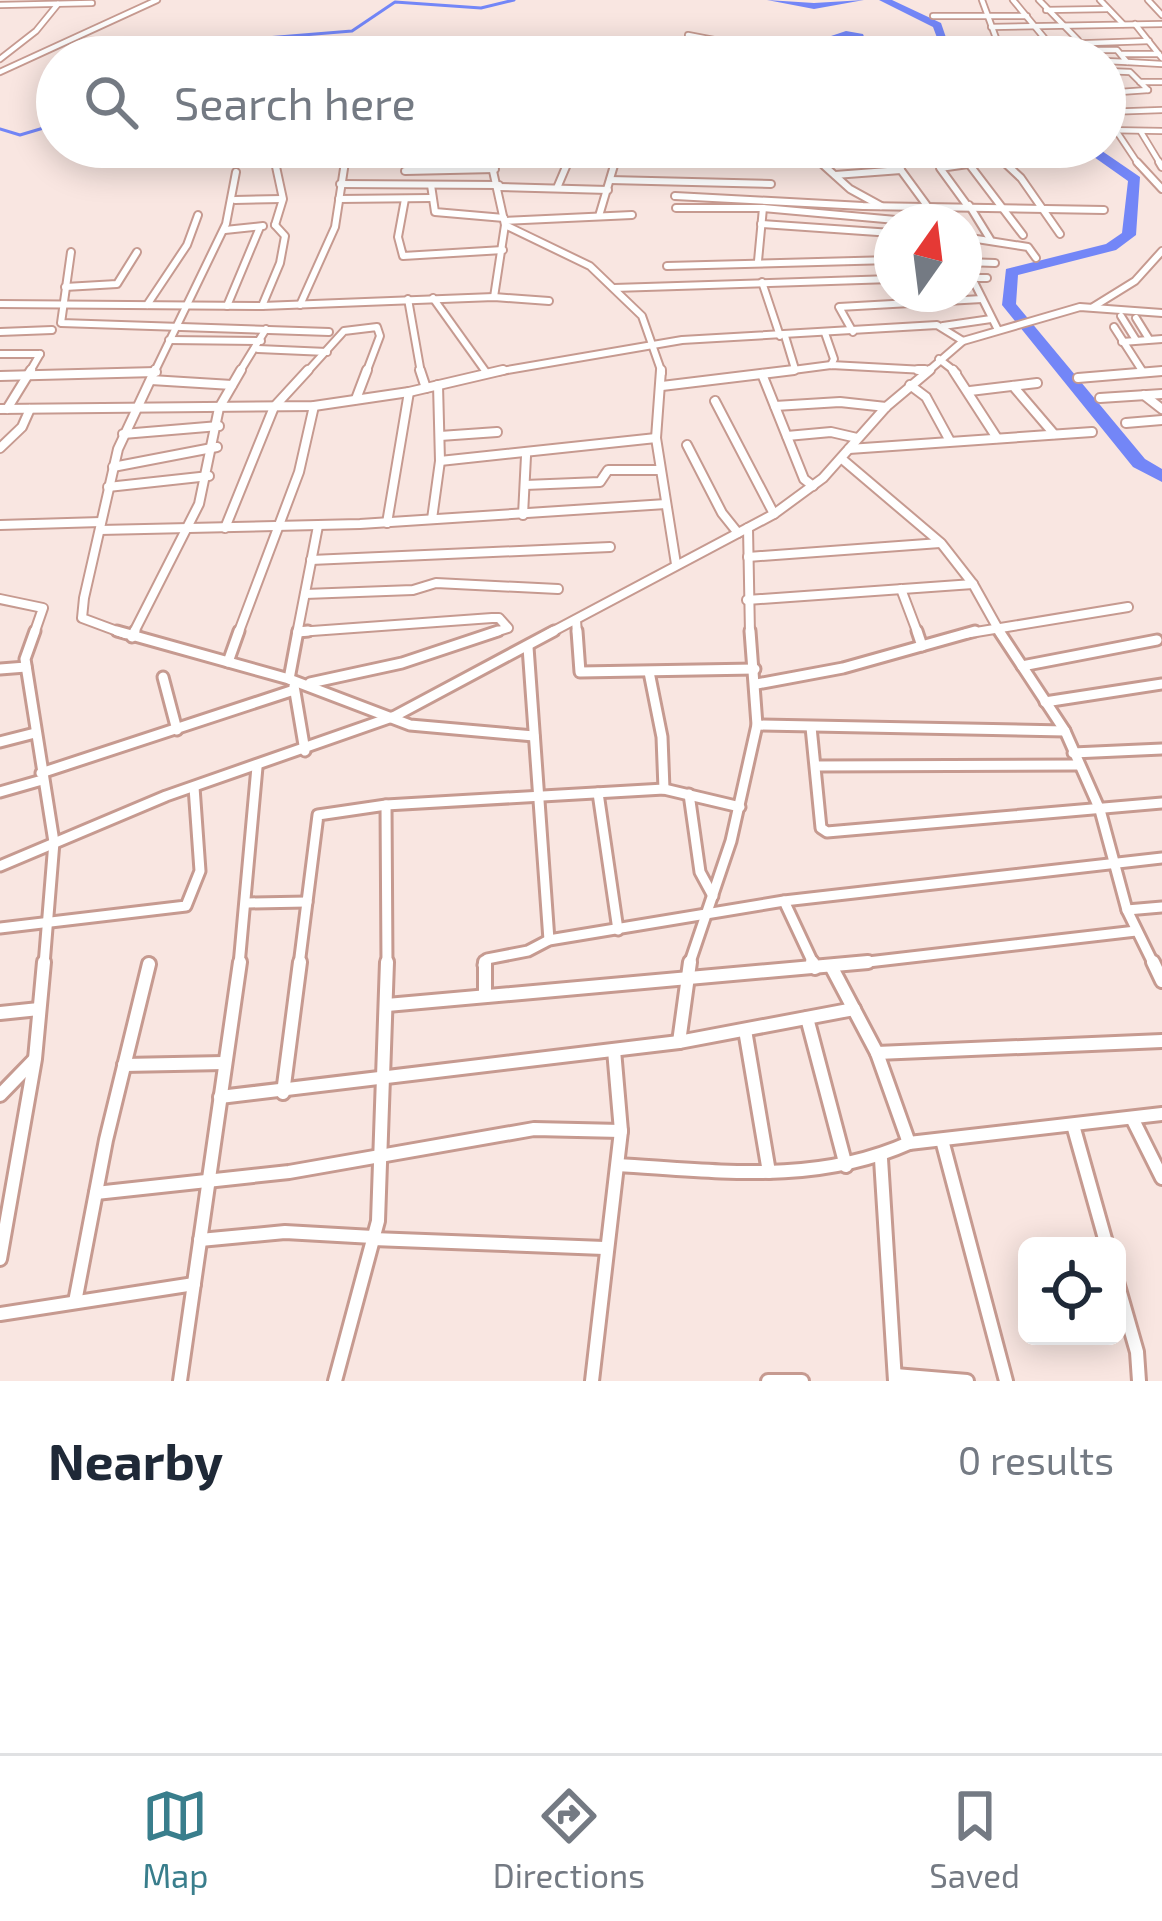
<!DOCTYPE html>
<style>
:root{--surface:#fff;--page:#f6f6f7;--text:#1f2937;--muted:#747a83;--line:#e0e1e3;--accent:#397e8c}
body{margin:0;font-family:"Exo 2",sans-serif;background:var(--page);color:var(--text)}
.controls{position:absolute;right:36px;bottom:36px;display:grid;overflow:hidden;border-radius:18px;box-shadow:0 6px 30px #0003}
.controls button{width:108px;height:108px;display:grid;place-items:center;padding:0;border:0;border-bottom:3px solid var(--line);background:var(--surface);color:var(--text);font:60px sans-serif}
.compass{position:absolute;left:874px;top:204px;width:108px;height:108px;border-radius:50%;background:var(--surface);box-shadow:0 6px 30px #0003;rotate:14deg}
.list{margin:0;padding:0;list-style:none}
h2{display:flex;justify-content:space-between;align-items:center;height:156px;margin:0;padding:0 48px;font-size:51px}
h2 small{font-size:39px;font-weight:400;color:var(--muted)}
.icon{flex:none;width:66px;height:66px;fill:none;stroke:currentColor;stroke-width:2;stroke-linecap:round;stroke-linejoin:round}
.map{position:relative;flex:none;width:1162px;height:1381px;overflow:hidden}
.search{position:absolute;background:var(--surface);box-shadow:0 6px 30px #0003;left:36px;right:36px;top:36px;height:132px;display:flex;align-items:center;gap:30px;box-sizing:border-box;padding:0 42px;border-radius:66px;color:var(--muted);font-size:45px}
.sheet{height:372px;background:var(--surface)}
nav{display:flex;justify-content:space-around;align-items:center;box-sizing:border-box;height:168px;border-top:3px solid var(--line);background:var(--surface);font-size:33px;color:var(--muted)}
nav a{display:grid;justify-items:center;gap:6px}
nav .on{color:var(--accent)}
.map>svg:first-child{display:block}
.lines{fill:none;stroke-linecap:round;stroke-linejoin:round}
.stream{stroke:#7386f7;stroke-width:3}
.river{fill:#7386f7;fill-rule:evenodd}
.minor-far4-casing{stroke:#c69a90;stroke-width:8}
.minor-far3-casing{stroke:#c69a90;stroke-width:10}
.minor-far2-casing{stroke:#c69a90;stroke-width:12}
.minor-far1-casing{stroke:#c69a90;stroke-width:15}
.minor-casing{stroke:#c69a90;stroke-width:18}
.minor-far4{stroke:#fff;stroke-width:4.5}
.minor-far3{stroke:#fff;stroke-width:6}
.minor-far2{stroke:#fff;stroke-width:8}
.minor-far1{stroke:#fff;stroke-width:9}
.minor{stroke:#fff;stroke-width:12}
</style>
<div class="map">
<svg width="1162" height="1381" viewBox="0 0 1162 1381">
<rect width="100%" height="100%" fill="#f9e6e1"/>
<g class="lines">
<g class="stream">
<polyline points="257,57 266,38 352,31 395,2 481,8 514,0"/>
<polyline points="0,129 20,135 57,124"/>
</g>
<g class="river">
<polygon points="767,0 814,3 864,0 814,9"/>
<polygon points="879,0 892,0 941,23 952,55 901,57 861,52 856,49 859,44 855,39 846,37 826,43 840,57 829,57 813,42 846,31 863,34 868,47 932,55 942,51 933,27"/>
<polygon points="1068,147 1102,151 1140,177 1136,235 1116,250 1018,275 1016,304 1145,459 1162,469 1162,482 1133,467 1002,305 1006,269 1106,244 1122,233 1128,181 1094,157"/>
</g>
<g class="minor-far4-casing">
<g id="minor-far4">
<polyline points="982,0 1003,57"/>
<polyline points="1013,0 1060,57"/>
<polyline points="1039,0 1078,40"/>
<polyline points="1100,0 1123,24"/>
<polyline points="1148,0 1162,15"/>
<polyline points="0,5 92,3"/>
<polyline points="1046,10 1107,9"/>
<polyline points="933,16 1027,16"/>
<polyline points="1135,24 1162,58"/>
<polyline points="991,27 1162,24"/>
<polyline points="688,35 782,53"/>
<polyline points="999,46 1149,41"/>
<polyline points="1055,50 1117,50 1127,62 1105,61"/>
<polyline points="1122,54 1159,54"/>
<polyline points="712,57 727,45"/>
<polyline points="0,59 36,31 58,4"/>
<polyline points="1127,62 1162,64"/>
<polyline points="1105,71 1130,72 1148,90"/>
<polyline points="0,72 157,0"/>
<polyline points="1140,82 1162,82"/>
<polyline points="1105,93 1148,90"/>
<polyline points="1105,112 1162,110"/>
<polyline points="1105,130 1162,131"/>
<polyline points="1117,132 1139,165"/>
<polyline points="1141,132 1161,165"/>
<polyline points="483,147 493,165"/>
<polyline points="525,147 527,155 825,163"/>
<polyline points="803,147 824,165"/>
<polyline points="884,147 898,165"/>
<polyline points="368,154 440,152"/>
<polyline points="566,157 567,165"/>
<polyline points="820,159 976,147"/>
<polyline points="275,161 276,165"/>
<polyline points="1002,161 1007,165"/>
<polyline points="344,165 347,147"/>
<polyline points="613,165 622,147"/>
<polyline points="959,165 1040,155"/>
</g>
</g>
<g class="minor-far3-casing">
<g id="minor-far3">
<polyline points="491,162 505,225 590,266 642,316 662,373"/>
<polyline points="805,162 825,163"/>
<polyline points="820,162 850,189 881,206"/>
<polyline points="895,162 939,222"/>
<polyline points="1004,162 1021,178 1060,234"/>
<polyline points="1137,162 1162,189"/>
<polyline points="1159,162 1162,167"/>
<polyline points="969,164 1023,235"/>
<polyline points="405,171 495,169"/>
<polyline points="835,175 901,170"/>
<polyline points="610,180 771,184"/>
<polyline points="340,184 499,185"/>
<polyline points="431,185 435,212 504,218"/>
<polyline points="499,187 608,190"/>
<polyline points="557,188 568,162"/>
<polyline points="675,196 863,206 1104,210"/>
<polyline points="339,199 431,198"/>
<polyline points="405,199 398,237 403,256 503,250"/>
<polyline points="235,200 282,199"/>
<polyline points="967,205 940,168 982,162"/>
<polyline points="969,205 990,239"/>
<polyline points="676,208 763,208 918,222"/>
<polyline points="599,216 615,162"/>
<polyline points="505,221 632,215"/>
<polyline points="761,224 892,233"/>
<polyline points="275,225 283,199 275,162"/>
<polyline points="225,230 263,226"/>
<polyline points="964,237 1028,247 1036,258"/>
<polyline points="71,252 61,323 329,332"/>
<polyline points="758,261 763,208"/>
<polyline points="964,262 998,330"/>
<polyline points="964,262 995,263"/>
<polyline points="667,266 892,260"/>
<polyline points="964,278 987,278"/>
<polyline points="762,282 780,336"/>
<polyline points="65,287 117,284 137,252"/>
<polyline points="614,288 892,279"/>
<polyline points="494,297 505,225"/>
<polyline points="433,298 486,372"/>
<polyline points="408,299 421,373"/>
<polyline points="0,304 262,306 494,297 549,301"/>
<polyline points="147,305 187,245 198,215"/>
<polyline points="300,305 335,227 345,162"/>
<polyline points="227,306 260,227"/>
<polyline points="262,306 280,263 285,236 275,225"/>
<polyline points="1093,307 1135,281 1162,251"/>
<polyline points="1121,316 1136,340"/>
<polyline points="1136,318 1149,339"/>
<polyline points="943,326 991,319"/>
<polyline points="1114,327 1143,372"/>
<polyline points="0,332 52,330"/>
<polyline points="853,332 839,307 982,299"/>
<polyline points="825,333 834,359 831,365"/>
<polyline points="785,336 795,369"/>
<polyline points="169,340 261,341"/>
<polyline points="1122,342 1162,339"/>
<polyline points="258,349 327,352"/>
<polyline points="0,354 40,354"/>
<polyline points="939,359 957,373"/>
<polyline points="29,373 40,354"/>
<polyline points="132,373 156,372"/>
<polyline points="154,373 226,224 236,172"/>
<polyline points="239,373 266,329"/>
<polyline points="306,373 344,331 377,327 380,336 366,373"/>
<polyline points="490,373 682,340 937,325 963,341"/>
<polyline points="770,373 831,365 925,370"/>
<polyline points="926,373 963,341 1080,307 1162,313"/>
<polyline points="1143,373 1162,371"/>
</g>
</g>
<g class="minor-far2-casing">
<g id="minor-far2">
<polyline points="420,370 426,388"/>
<polyline points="661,370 656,438 676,564"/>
<polyline points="918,370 925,370"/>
<polyline points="953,370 997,438"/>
<polyline points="762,374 804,479 813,486"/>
<polyline points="0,376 156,372"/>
<polyline points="1078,378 1162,371"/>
<polyline points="151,380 232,385"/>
<polyline points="910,385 926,397 950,441"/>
<polyline points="662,386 794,370"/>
<polyline points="1013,386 1054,434"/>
<polyline points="970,391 1037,383"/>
<polyline points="1144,395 1162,409"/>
<polyline points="1100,398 1162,394"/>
<polyline points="356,399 367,370"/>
<polyline points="715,401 774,514"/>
<polyline points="775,406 840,402 886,407"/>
<polyline points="0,409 314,406 409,392 503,370"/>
<polyline points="7,409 31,370"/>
<polyline points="1126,423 1162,420"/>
<polyline points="123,434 219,426"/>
<polyline points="440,436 497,432"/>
<polyline points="787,436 831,432 857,438"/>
<polyline points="687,445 722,513 738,533"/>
<polyline points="0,448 22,427 30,409"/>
<polyline points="849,449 1092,432"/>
<polyline points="842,459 941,543 973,584 1001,634"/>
<polyline points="440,461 656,438"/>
<polyline points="113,467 217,447"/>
<polyline points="525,485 600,482 608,470 660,470"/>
<polyline points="108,487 209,476"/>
<polyline points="523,515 526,456"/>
<polyline points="432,519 440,461 438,385"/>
<polyline points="387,523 409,392"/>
<polyline points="0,525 101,522"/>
<polyline points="225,528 274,407 308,370"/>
<polyline points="748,528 750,634"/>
<polyline points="100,530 360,524 666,504"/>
<polyline points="748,557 940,543"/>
<polyline points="311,560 610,547"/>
<polyline points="901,589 918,634"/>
<polyline points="305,594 413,590 436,583 558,589"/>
<polyline points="0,599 43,608 34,634"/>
<polyline points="747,600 973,584"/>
<polyline points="576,620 577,634"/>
<polyline points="298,632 492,618 499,618 508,628 489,634"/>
<polyline points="125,634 82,618 84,598 118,449 155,370"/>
<polyline points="133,634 199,504 219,408 241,370"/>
<polyline points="238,634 299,472 314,406"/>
<polyline points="297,634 318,526"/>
<polyline points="548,634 774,514 823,478 886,407 930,370"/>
<polyline points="964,634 1128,607"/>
</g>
</g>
<g class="minor-far1-casing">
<g id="minor-far1">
<polyline points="35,631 25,659 54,842 44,965"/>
<polyline points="117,631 289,679 410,725 534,736"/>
<polyline points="577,631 580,672 755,669"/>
<polyline points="917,631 922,646"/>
<polyline points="999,631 1065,731 1100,810 1127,910 1154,965"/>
<polyline points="298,632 308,631"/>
<polyline points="132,637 135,631"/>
<polyline points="528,647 549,940"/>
<polyline points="228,662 239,631"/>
<polyline points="1022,666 1157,640"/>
<polyline points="0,669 26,667"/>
<polyline points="649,672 662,737 664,789"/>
<polyline points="163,677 177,730"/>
<polyline points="289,679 298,631"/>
<polyline points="310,683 402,663 498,631"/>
<polyline points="757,684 843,668 975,631"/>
<polyline points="294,686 305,751"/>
<polyline points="1045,702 1162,684"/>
<polyline points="757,725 1065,731"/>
<polyline points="811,727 821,828 827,832 1162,803"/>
<polyline points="0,742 35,733"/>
<polyline points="1073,753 1162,749"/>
<polyline points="816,766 1077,765"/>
<polyline points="41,773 294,690"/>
<polyline points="0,792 42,780"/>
<polyline points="598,793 618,930"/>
<polyline points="689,794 700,872 713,896"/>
<polyline points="386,805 387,965"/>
<polyline points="0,866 166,796 395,716 554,631"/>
<polyline points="784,901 814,965"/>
<polyline points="248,903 307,902"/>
<polyline points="1127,910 1162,907"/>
<polyline points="0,928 186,906 200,871 194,787"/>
<polyline points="239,965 257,767"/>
<polyline points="299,965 318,815 386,805 664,789 740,807"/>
<polyline points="483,965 487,959 528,951 549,940 784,901 1162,858"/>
<polyline points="689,965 731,841 757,725 750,631"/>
<polyline points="842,965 1136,931"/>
</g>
</g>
<g class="minor-casing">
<g id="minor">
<polyline points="485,962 485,995"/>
<polyline points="812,962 815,968"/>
<polyline points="1153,962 1162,981"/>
<polyline points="831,966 877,1053 909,1143 1162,1114"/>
<polyline points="387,1005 868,962"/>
<polyline points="0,1013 39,1009"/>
<polyline points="807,1018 846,1166"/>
<polyline points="745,1030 769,1172"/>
<polyline points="679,1042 690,962"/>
<polyline points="877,1053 1162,1041"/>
<polyline points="124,1065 224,1063"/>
<polyline points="283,1093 300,962"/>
<polyline points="0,1095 34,1060"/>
<polyline points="220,1097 679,1042 854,1009"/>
<polyline points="1133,1120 1162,1178"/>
<polyline points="1073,1125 1107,1246"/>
<polyline points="942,1140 1006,1381"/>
<polyline points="881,1159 895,1381"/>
<path d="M618 1165C718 1171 815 1185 909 1143"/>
<polyline points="96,1193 289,1172 534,1129 621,1131"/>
<polyline points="373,1239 604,1248"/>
<polyline points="200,1240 285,1232 373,1237"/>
<polyline points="0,1259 35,1059 44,962"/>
<polyline points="1117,1282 1137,1352 1139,1381"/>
<polyline points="75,1302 106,1140 149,964"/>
<polyline points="0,1314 194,1284"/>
<polyline points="895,1375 967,1381"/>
<polyline points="180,1381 240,962"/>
<polyline points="335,1381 378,1221 387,962"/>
<polyline points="592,1381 621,1131 614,1050"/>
<polyline points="768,1381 802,1381"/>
</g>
</g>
<use href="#minor-far4" class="minor-far4"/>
<use href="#minor-far3" class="minor-far3"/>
<use href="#minor-far2" class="minor-far2"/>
<use href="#minor-far1" class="minor-far1"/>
<use href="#minor" class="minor"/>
</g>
</svg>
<div class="controls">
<button><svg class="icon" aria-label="locate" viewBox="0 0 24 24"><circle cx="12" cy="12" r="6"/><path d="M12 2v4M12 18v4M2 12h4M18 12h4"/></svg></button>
</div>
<svg class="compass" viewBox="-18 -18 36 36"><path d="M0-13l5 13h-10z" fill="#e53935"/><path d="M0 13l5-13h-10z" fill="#747a83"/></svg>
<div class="search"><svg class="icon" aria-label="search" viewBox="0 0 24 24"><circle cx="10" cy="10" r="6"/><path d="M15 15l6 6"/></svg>Search here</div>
</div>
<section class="sheet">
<h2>Nearby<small>0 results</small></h2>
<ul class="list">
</ul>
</section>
<nav>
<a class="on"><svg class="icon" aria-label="map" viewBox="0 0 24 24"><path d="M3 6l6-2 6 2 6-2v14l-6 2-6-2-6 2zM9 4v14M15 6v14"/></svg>Map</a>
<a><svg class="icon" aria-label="directions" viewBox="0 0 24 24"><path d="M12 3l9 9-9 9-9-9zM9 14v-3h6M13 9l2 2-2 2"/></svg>Directions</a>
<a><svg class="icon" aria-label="saved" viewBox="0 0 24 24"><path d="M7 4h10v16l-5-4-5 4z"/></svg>Saved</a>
</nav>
